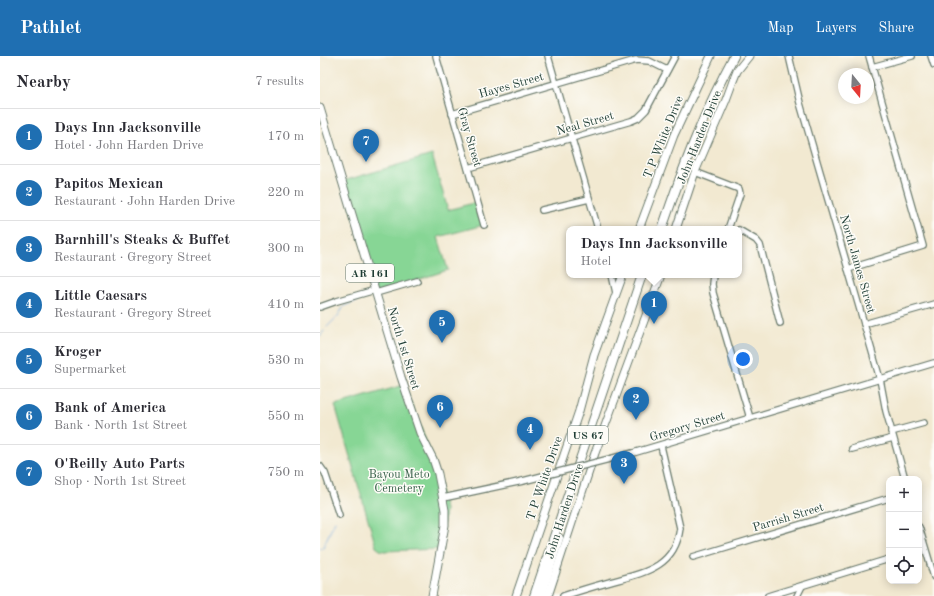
<!DOCTYPE html>
<meta charset="utf-8">
<style>
:root{--surface:#fff;--page:#f7f7f7;--text:#2b2b33;--muted:#7c7c81;--line:#e1e1e2;--accent:#1f6fb2}
body{margin:0;font-family:"Old Standard TT",serif;background:var(--page);color:var(--text)}
.controls{position:absolute;right:12px;bottom:12px;display:grid;overflow:hidden;border-radius:8px;box-shadow:0 2px 10px #0003}
.controls button{width:36px;height:36px;display:grid;place-items:center;padding:0;border:0;border-bottom:1px solid var(--line);background:var(--surface);color:var(--text);font:20px sans-serif}
.compass{position:absolute;left:518px;top:12px;width:36px;height:36px;border-radius:50%;background:var(--surface);box-shadow:0 2px 10px #0003;rotate:162deg}
.you{position:absolute;left:423px;top:303px;width:14px;height:14px;margin:-10px;border:3px solid #fff;border-radius:50%;background:#1a73e8;box-shadow:0 0 0 6px #1a73e833}
.badge{display:grid;place-items:center;width:26px;height:26px;border-radius:50%;background:var(--accent);color:#fff;font-size:13px;font-weight:700}
.pin{position:absolute;translate:-50% -33px;filter:drop-shadow(0 1px 2px #0008)}
.pin::after{content:'';position:absolute;top:21px;width:14px;height:12px;background:inherit;clip-path:polygon(0 0,100% 0,50% 100%)}
.popup{position:absolute;left:246px;top:170px;width:176px;height:52px;box-sizing:border-box;display:grid;place-content:center;border-radius:8px;background:var(--surface);filter:drop-shadow(0 1px 3px #0005);font-size:13px;white-space:nowrap;color:var(--muted)}
.popup b{font-size:15px;color:var(--text)}
.popup::after{content:'';position:absolute;left:50%;top:100%;margin-left:-8px;border:8px solid transparent;border-top-color:var(--surface)}
.list{margin:0;padding:0;list-style:none}
h2{display:flex;justify-content:space-between;align-items:center;height:52px;margin:0;padding:0 16px;font-size:17px}
h2 small{font-size:13px;font-weight:400;color:var(--muted)}
.list li{display:grid;grid-template-columns:26px 1fr auto;gap:12px;align-items:center;box-sizing:border-box;height:56px;padding:0 16px;border-top:1px solid var(--line)}
.list b{display:block;font-size:15px;white-space:nowrap}
.list p{margin:0;font-size:13px;white-space:nowrap;color:var(--muted)}
.list em{font-size:13px;font-style:normal;color:var(--muted)}
.icon{flex:none;width:22px;height:22px;fill:none;stroke:currentColor;stroke-width:2;stroke-linecap:round;stroke-linejoin:round}
.map{position:relative;flex:none;width:614px;height:540px;overflow:hidden}
header{display:flex;align-items:center;gap:24px;box-sizing:border-box;height:56px;padding:0 20px;background:var(--accent);color:#fff}
header strong{font-size:19px}
nav{display:flex;gap:22px;margin-inline-start:auto;font-size:14px}
main{display:flex}
aside{flex:1;background:var(--surface)}
.map>svg:first-child{display:block}
.green{fill:#87d695;stroke:#538a64}
.lines{fill:none;stroke-linecap:round;stroke-linejoin:round}
.stream{stroke:#6fa7de;stroke-width:1}
.minor-casing{stroke:#69796b;stroke-width:8}
.major-casing{stroke:#69796b;stroke-width:9}
.highway-casing{stroke:#69796b;stroke-width:10}
.minor{stroke:#fff;stroke-width:5.5}
.major{stroke:#fff;stroke-width:7}
.highway{stroke:#fff;stroke-width:8}
.minor-bridge-casing{stroke:#69796b;stroke-width:8;stroke-linecap:butt}
.minor-bridge{stroke:#fff;stroke-width:5.5}
.labels{text-anchor:middle;stroke-width:3;stroke-linejoin:round;paint-order:stroke}
.shield{fill:#fdfcf7;stroke:#62766e;stroke-width:1}
.shield-label{font-size:11px;font-weight:bold;fill:#1f3d34}
.street-label{font-size:12px;fill:#1f3d34;stroke:#fdfcf7}
.park-label{font-size:12px;fill:#39634c;stroke:#fdfcf7}
</style>
<header>
<strong>Pathlet</strong>
<nav><a>Map</a><a>Layers</a><a>Share</a></nav>
</header>
<main>
<aside>
<h2>Nearby<small>7 results</small></h2>
<ul class="list">
<li><span class="badge">1</span><div><b>Days Inn Jacksonville</b><p>Hotel · John Harden Drive</p></div><em>170 m</em></li>
<li><span class="badge">2</span><div><b>Papitos Mexican</b><p>Restaurant · John Harden Drive</p></div><em>220 m</em></li>
<li><span class="badge">3</span><div><b>Barnhill's Steaks &amp; Buffet</b><p>Restaurant · Gregory Street</p></div><em>300 m</em></li>
<li><span class="badge">4</span><div><b>Little Caesars</b><p>Restaurant · Gregory Street</p></div><em>410 m</em></li>
<li><span class="badge">5</span><div><b>Kroger</b><p>Supermarket</p></div><em>530 m</em></li>
<li><span class="badge">6</span><div><b>Bank of America</b><p>Bank · North 1st Street</p></div><em>550 m</em></li>
<li><span class="badge">7</span><div><b>O'Reilly Auto Parts</b><p>Shop · North 1st Street</p></div><em>750 m</em></li>
</ul>
</aside>
<div class="map">
<svg width="614" height="540" viewBox="0 0 614 540">
<rect width="100%" height="100%" fill="#fdfcf7"/>
<filter id="ink" filterUnits="userSpaceOnUse"><feTurbulence type="fractalNoise" baseFrequency=".025" numOctaves="2"/><feDisplacementMap in="SourceGraphic" scale="8" xChannelSelector="R" yChannelSelector="G"/><feConvolveMatrix kernelMatrix="1 2 1 2 8 2 1 2 1" color-interpolation-filters="sRGB"/></filter>
<filter id="wash" filterUnits="userSpaceOnUse"><feTurbulence type="fractalNoise" baseFrequency=".012" numOctaves="4" result="noise"/><feDisplacementMap in="SourceGraphic" scale="16" xChannelSelector="R" yChannelSelector="G"/><feGaussianBlur stdDeviation="0.9" result="paint"/><feColorMatrix in="noise" values="0 0 0 0 0 0 0 0 0 0 0 0 0 0 0 0 0 1.4 0 .05"/><feComposite in="paint" operator="in"/></filter>
<g filter="url(#wash)">
<rect width="100%" height="100%" fill="#f2e9d1"/>
<g class="green">
<polygon points="112,99 128,154 157,146 164,169 118,181 128,214 56,237 23,125"/>
<polygon points="84,329 113,403 125,454 121,493 64,495 60,494 56,491 15,349"/>
</g>
<g class="lines">
<g class="stream">
<polyline points="7,271 18,260 24,250 44,242"/>
<polyline points="0,280 4,275"/>
<polyline points="0,492 3,491 15,465"/>
</g>
</g>
</g>
<g filter="url(#ink)">
<g class="lines">
<g class="minor-casing">
<g id="minor">
<polyline points="116,0 164,169"/>
<polyline points="228,0 278,173"/>
<polyline points="469,0 480,47 560,323 566,355 585,423"/>
<polyline points="611,0 614,9"/>
<polyline points="552,11 592,0"/>
<polyline points="132,58 316,4 329,5 347,14"/>
<polyline points="148,112 311,65 318,62 326,54 355,0"/>
<polyline points="375,116 419,133 420,138 408,173"/>
<polyline points="222,154 269,143"/>
<polyline points="419,174 436,184 440,189 460,267"/>
<polyline points="528,213 603,190 549,0"/>
<polyline points="292,219 296,237"/>
<polyline points="393,219 392,228 393,237 430,362"/>
<polyline points="56,237 97,225"/>
<polyline points="0,251 17,245 55,234"/>
<polyline points="544,268 614,248"/>
<polyline points="571,376 604,367"/>
<polyline points="532,393 573,382"/>
<polyline points="313,397 614,307"/>
<polyline points="0,410 5,417 19,459"/>
<polyline points="123,442 203,425"/>
<polyline points="599,471 614,521"/>
<polyline points="373,501 569,442"/>
<path d="M243 540C259 535 274 530 290 526 323 517 355 512 360 472L341 390"/>
<polyline points="448,540 569,503"/>
<polyline points="477,540 482,530"/>
</g>
</g>
<g class="major-casing">
<g id="major">
<polyline points="0,52 81,321 100,377 113,403 118,418 125,454 125,469 112,540"/>
<polyline points="319,173 354,79 375,34 391,0"/>
<polyline points="356,173 375,116 406,44 413,25 417,15 429,0"/>
<polyline points="196,540 259,355 274,299 303,219"/>
<polyline points="228,540 275,397 341,219"/>
</g>
</g>
<g class="highway-casing">
<g id="highway">
<path d="M342 173C362 114 384 55 414 0"/>
<polyline points="214,540 322,219"/>
<polyline points="221,540 239,482"/>
</g>
</g>
<use href="#minor" class="minor"/>
<use href="#major" class="major"/>
<use href="#highway" class="highway"/>
<g class="minor-bridge-casing">
<polyline id="minor-bridge" points="203,425 313,397"/>
</g>
<use href="#minor-bridge" class="minor-bridge"/>
</g>
</g>
<g class="labels">
<g class="shield">
<rect x="26" y="208" width="48" height="18" rx="3"/>
<rect x="248" y="370" width="40" height="18" rx="3"/>
</g>
<g class="shield-label">
<text x="50" y="221">AR 161</text>
<text x="268" y="383">US 67</text>
</g>
<g class="street-label">
<text transform="translate(191 29) rotate(-16)" y="4">Hayes Street</text>
<text transform="translate(265 67) rotate(-16)" y="4">Neal Street</text>
<text transform="translate(150 81) rotate(74)" y="4">Gray Street</text>
<text transform="translate(343 81) rotate(-68)" y="4">T P White Drive</text>
<text transform="translate(379 81) rotate(-68)" y="4">John Harden Drive</text>
<text transform="translate(538 208) rotate(74)" y="4">North James Street</text>
<text transform="translate(84 292) rotate(73)" y="4">North 1st Street</text>
<text transform="translate(367 370) rotate(-17)" y="4">Gregory Street</text>
<text transform="translate(224 422) rotate(-71)" y="4">T P White Drive</text>
<text transform="translate(244 455) rotate(-72)" y="4">John Harden Drive</text>
<text transform="translate(468 461) rotate(-17)" y="4">Parrish Street</text>
</g>
<g class="park-label">
<text x="79" y="422">Bayou Meto<tspan x="79" dy="14">Cemetery</tspan></text>
</g>
</g>
</svg>
<div class="controls">
<button>+</button>
<button>−</button>
<button><svg class="icon" aria-label="locate" viewBox="0 0 24 24"><circle cx="12" cy="12" r="6"/><path d="M12 2v4M12 18v4M2 12h4M18 12h4"/></svg></button>
</div>
<svg class="compass" viewBox="-18 -18 36 36"><path d="M0-13l5 13h-10z" fill="#e53935"/><path d="M0 13l5-13h-10z" fill="#7c7c81"/></svg>
<div class="you"></div>
<div class="pin badge" style="left:334px;top:268px">1</div>
<div class="popup"><b>Days Inn Jacksonville</b>Hotel</div>
<div class="pin badge" style="left:316px;top:364px">2</div>
<div class="pin badge" style="left:304px;top:428px">3</div>
<div class="pin badge" style="left:210px;top:394px">4</div>
<div class="pin badge" style="left:122px;top:287px">5</div>
<div class="pin badge" style="left:120px;top:372px">6</div>
<div class="pin badge" style="left:46px;top:106px">7</div>
</div>
</main>
